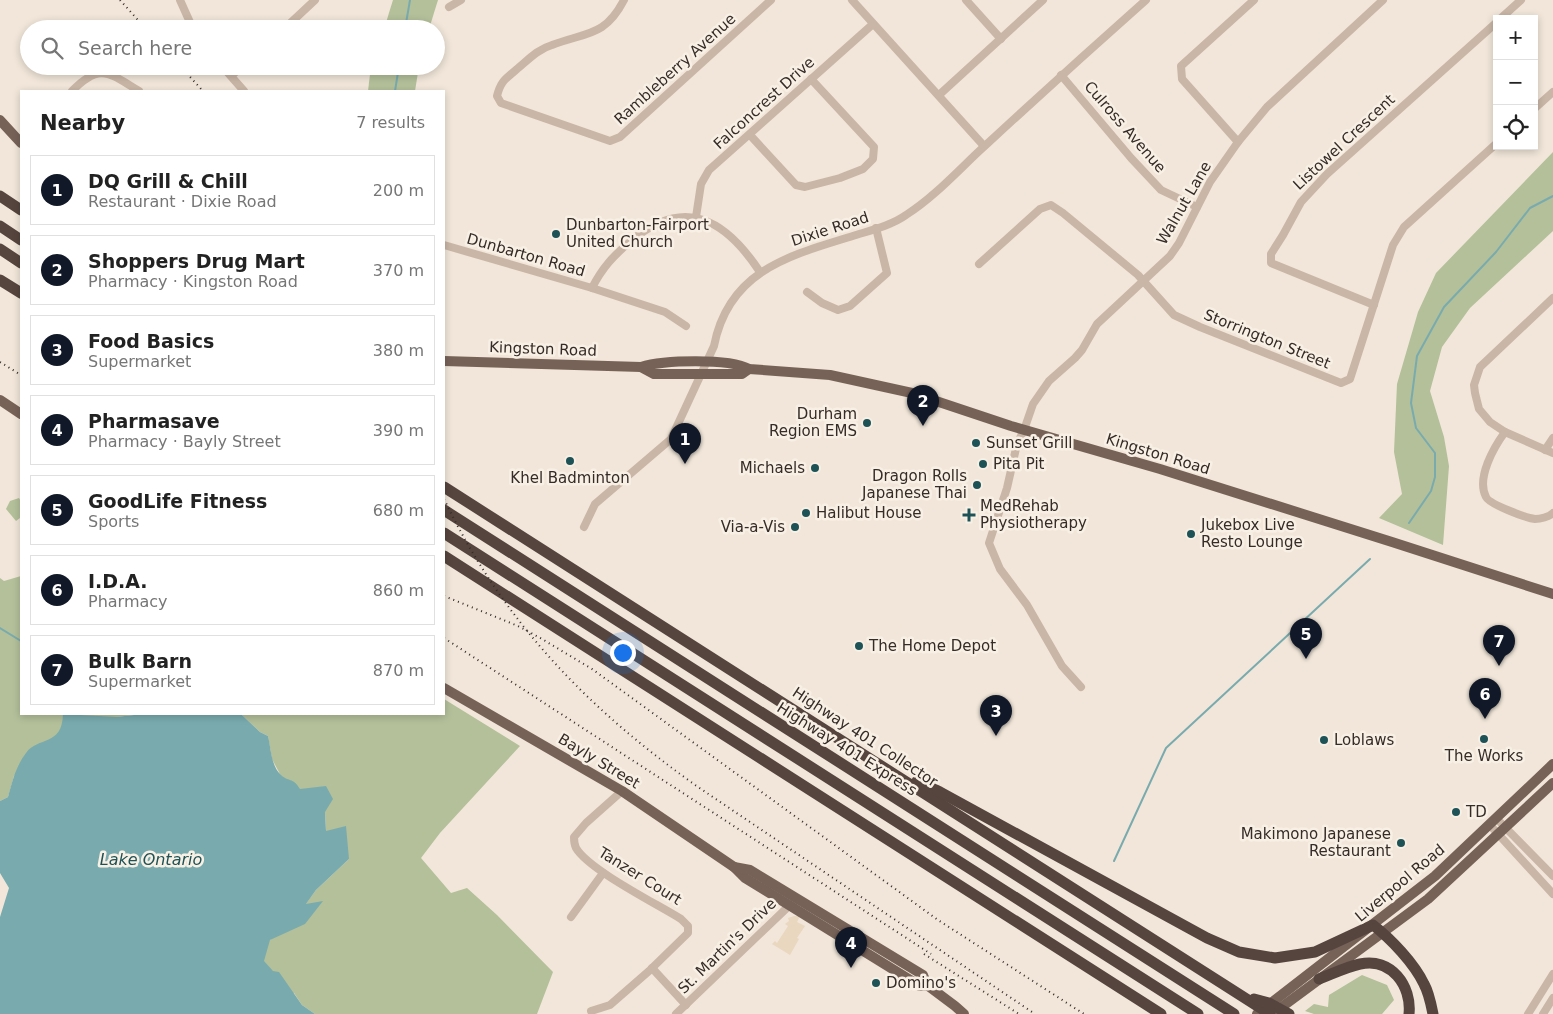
<!DOCTYPE html>
<meta charset="utf-8">
<style>
:root{--surface:#fff;--page:#f6f6f6;--text:#222;--muted:#767676;--line:#e0e0e0;--accent:#111827}
body{margin:0;font-family:"DejaVu Sans",sans-serif;background:var(--page);color:var(--text)}
.controls{position:absolute;right:15px;top:15px;display:grid;overflow:hidden;border-radius:0px;box-shadow:0 2px 8px #0003}
.controls button{width:45px;height:45px;display:grid;place-items:center;padding:0;border:0;border-bottom:1px solid var(--line);background:var(--surface);color:var(--text);font:25px sans-serif}
.you{position:absolute;left:622px;top:652px;width:18px;height:18px;margin:-12px;border:4px solid #fff;border-radius:50%;background:#1a73e8;box-shadow:0 0 0 8px #1a73e833}
.badge{display:grid;place-items:center;width:32px;height:32px;border-radius:50%;background:var(--accent);color:#fff;font-size:16px;font-weight:700}
.pin{position:absolute;translate:-50% -41px;filter:drop-shadow(0 1px 2px #0008)}
.pin::after{content:'';position:absolute;top:26px;width:18px;height:15px;background:inherit;clip-path:polygon(0 0,100% 0,50% 100%)}
.list{margin:0;padding:0;list-style:none}
h2{display:flex;justify-content:space-between;align-items:center;height:65px;margin:0;padding:0 20px;font-size:21px}
h2 small{font-size:16px;font-weight:400;color:var(--muted)}
.list li{display:grid;grid-template-columns:32px 1fr auto;gap:15px;align-items:center;box-sizing:border-box;height:70px;margin:0 10px 10px;padding:0 10px;border:1px solid var(--line);border-radius:0px}
.list b{display:block;font-size:19px;white-space:nowrap}
.list p{margin:0;font-size:16px;white-space:nowrap;color:var(--muted)}
.list em{font-size:16px;font-style:normal;color:var(--muted)}
.icon{flex:none;width:28px;height:28px;fill:none;stroke:currentColor;stroke-width:2;stroke-linecap:round;stroke-linejoin:round}
.map{position:relative;flex:none;width:1553px;height:1014px;overflow:hidden}
.search{position:absolute;background:var(--surface);box-shadow:0 2px 8px #0003;left:20px;top:20px;width:425px;height:55px;display:flex;align-items:center;gap:12px;box-sizing:border-box;padding:0 18px;border-radius:28px;color:var(--muted);font-size:19px}
.panel{position:absolute;background:var(--surface);box-shadow:0 2px 8px #0003;left:20px;top:90px;width:425px;height:625px;border-radius:0px}
.map>svg:first-child{display:block}
.green{fill:#b3c09a}
.plaza{fill:#e9d7c0}
.water{fill:#79abae}
.lines{fill:none;stroke-linecap:round;stroke-linejoin:round}
.stream{stroke:#79abae;stroke-width:2}
.minor{stroke:#c9b6a6;stroke-width:8}
.major{stroke:#776258;stroke-width:10}
.highway{stroke:#56453e;stroke-width:11}
.rail{stroke:#352b27;stroke-width:2;stroke-dasharray:1 4;stroke-linecap:butt}
.poi-dot{fill:#1d5256;stroke:#f9f0e5;stroke-width:2}
.labels{text-anchor:middle;stroke-width:5;stroke-linejoin:round;paint-order:stroke}
.street-label{font-size:15px;fill:#352b27;stroke:#f9f0e5}
.poi-label{font-size:15px;fill:#352b27;stroke:#f9f0e5;text-anchor:start}
.water-label{font-size:16px;font-style:italic;fill:#1d5256;stroke:#f9f0e5}
</style>
<div class="map">
<svg width="1553" height="1014" viewBox="0 0 1553 1014">
<rect width="100%" height="100%" fill="#f1e6d9"/>
<g class="green">
<polygon points="393,0 438,0 429,29 384,29"/>
<polygon points="371,66 419,66 415,91 368,91"/>
<polygon points="1553,152 1553,231 1470,308 1442,347 1430,391 1444,437 1449,466 1443,545 1379,518 1402,494 1394,452 1397,384 1418,312 1436,273"/>
<path d="M19 498C23 504 20 511 20 518L16 521 6 509 10 501Z"/>
<polygon points="21,576 21,714 143,714 116,717 103,717 14,776 8,797 0,801 0,578 4,581"/>
<polygon points="444,699 520,746 440,833 421,858 451,893 467,888 497,915 553,972 537,1014 315,1014 302,1005 294,993 62,1014 270,940 305,905 316,890 349,859 326,831 325,812 304,802 281,776 272,759 268,736 260,732 241,714 444,714"/>
<polygon points="1362,975 1387,985 1394,1000 1382,1014 1314,1014 1305,1011 1314,1004 1328,1007 1329,995"/>
</g>
<polygon class="plaza" points="794,916 800,916 797,922 805,926 797,938 799,939 790,955 772,944 775,941 777,943 788,926 785,924 789,921 788,918"/>
<path class="water" d="M63 714 116 717 143 714H241L260 732 268 736C271 748 271 766 281 775 288 782 293 777 300 789L326 786 333 799 325 812 326 831 346 826 349 859 316 890 306 904 323 901 305 924 270 940 264 961 273 971 279 972 302 1005 315 1014H0V917L9 888 0 873V801L8 797C12 782 16 766 26 753 38 736 62 747 63 714Z"/>
<g class="lines">
<g class="stream">
<polyline points="405,29 410,0"/>
<polyline points="395,91 399,66"/>
<polyline points="1409,523 1431,491 1435,477 1435,453 1416,428 1411,403 1417,356 1444,307 1496,252 1530,208 1553,196"/>
<polyline points="0,628 21,641"/>
<polyline points="1114,861 1166,748 1370,559"/>
</g>
<g class="minor">
<polyline points="180,0 193,29"/>
<path d="M624 0C605 37 586 32 552 45 538 49 528 60 517 69 506 79 501 80 497 96L501 103 610 141 620 137 771 0"/>
<polyline points="852,0 984,146"/>
<polyline points="966,0 1001,39"/>
<polyline points="449,7 461,0"/>
<polyline points="1500,19 1521,0"/>
<polyline points="284,29 315,0"/>
<polyline points="222,66 244,91"/>
<polyline points="1061,75 1131,158 1161,190 1197,207"/>
<polyline points="231,76 243,66"/>
<path d="M72 91C100 62 109 73 139 91"/>
<polyline points="939,95 1043,0"/>
<polyline points="1534,109 1553,92"/>
<polyline points="750,135 796,185 805,187 840,178 863,169 873,159 874,147 811,79"/>
<polyline points="1238,142 1182,79 1181,66 1254,0"/>
<polyline points="696,217 701,184 709,170 873,24"/>
<polyline points="444,245 592,288 665,312 686,326"/>
<polyline points="979,264 1040,209 1051,205 1063,213 1138,275 1174,315 1200,327 1341,383 1350,379 1393,245 1404,227 1497,143"/>
<path d="M592 288C602 268 614 255 631 241 685 196 725 219 760 272"/>
<polyline points="807,292 822,303 838,310 850,306 887,273 876,228"/>
<polyline points="1553,298 1480,367 1474,385 1475,393 1479,409 1490,422 1505,432 1553,453"/>
<polyline points="1374,305 1271,263 1271,254 1283,235 1301,202 1327,174 1497,22"/>
<path d="M1505 432C1494 447 1476 478 1486 497 1489 504 1526 518 1535 519 1540 519 1549 517 1553 513"/>
<polyline points="1545,450 1553,438"/>
<path d="M584 527 595 504 671 439 714 346C729 269 792 255 856 235 872 230 892 225 906 215 937 195 961 167 988 143 1040 95 1093 47 1146 0"/>
<polyline points="1081,687 1062,666 1027,605 1000,569 989,543 1007,488 1017,444 1024,430 1033,404 1049,381 1075,358 1082,350 1097,324 1170,256 1179,243 1210,182 1238,142 1267,107 1383,0"/>
<polyline points="1496,818 1553,876"/>
<polyline points="1489,824 1553,894"/>
<polyline points="571,917 603,873"/>
<polyline points="652,968 686,1005"/>
<path d="M591 1011 610 1005 649 971 688 933V926L681 919C657 904 589 870 576 848 574 844 574 841 574 837L586 823 622 791"/>
<polyline points="676,1014 792,903"/>
<polyline points="1528,1014 1553,974"/>
<polyline points="1543,1014 1553,998"/>
</g>
<g class="major">
<polyline points="0,120 21,143"/>
<path d="M444 361 641 367C663 360 729 358 749 369L830 375 912 393 1011 426 1160 469 1392 542 1553 594"/>
<polyline points="641,367 654,374 742,374 749,369"/>
<polyline points="0,400 21,414"/>
<polyline points="444,688 622,791 734,867 745,878 920,986 927,985"/>
<polyline points="734,867 750,870 923,975 927,985 955,1006 964,1014"/>
<polyline points="1275,1012 1428,899 1553,783"/>
<polyline points="1257,1014 1435,876 1553,764"/>
</g>
<g class="highway">
<polyline points="0,196 21,210"/>
<polyline points="0,226 21,240"/>
<polyline points="0,249 21,263"/>
<polyline points="0,280 21,293"/>
<polyline points="444,487 1270,1014"/>
<polyline points="444,510 1234,1014"/>
<polyline points="444,533 1198,1014"/>
<polyline points="444,556 1161,1014"/>
<path d="M917 781 940 792 1207 938 1239 952 1275 958 1315 952 1373 925C1391 939 1414 963 1424 984 1429 993 1431 1004 1433 1014"/>
<path d="M1319 979C1332 974 1346 967 1360 964 1391 957 1412 986 1409 1014"/>
<polyline points="1254,999 1269,1003 1289,1014"/>
</g>
<g class="rail">
<polyline points="120,0 146,29"/>
<polyline points="180,66 203,91"/>
<polyline points="0,362 21,375"/>
<path d="M444 499C503 622 588 709 698 787L1035 1014"/>
<polyline points="444,596 518,626 542,639 592,669 938,920 1084,1014"/>
<polyline points="444,638 931,954"/>
<polyline points="924,954 1019,1014"/>
</g>
</g>
<g class="poi-dot">
<circle cx="556" cy="234" r="5"/>
<circle cx="867" cy="423" r="5"/>
<circle cx="976" cy="443" r="5"/>
<circle cx="570" cy="461" r="5"/>
<circle cx="983" cy="464" r="5"/>
<circle cx="815" cy="468" r="5"/>
<circle cx="977" cy="485" r="5"/>
<circle cx="806" cy="513" r="5"/>
<path d="M966.5 507.5h5v5h5v5h-5v5h-5v-5h-5v-5h5z"/>
<circle cx="795" cy="527" r="5"/>
<circle cx="1191" cy="534" r="5"/>
<circle cx="859" cy="646" r="5"/>
<circle cx="1484" cy="739" r="5"/>
<circle cx="1324" cy="740" r="5"/>
<circle cx="1456" cy="812" r="5"/>
<circle cx="1401" cy="843" r="5"/>
<circle cx="876" cy="983" r="5"/>
</g>
<g class="labels">
<g class="street-label">
<text transform="translate(675 69) rotate(-42)" y="5">Rambleberry Avenue</text>
<text transform="translate(764 103) rotate(-42)" y="5">Falconcrest Drive</text>
<text transform="translate(1125 127) rotate(49)" y="5">Culross Avenue</text>
<text transform="translate(1344 142) rotate(-43)" y="5">Listowel Crescent</text>
<text transform="translate(1184 203) rotate(-60)" y="5">Walnut Lane</text>
<text transform="translate(830 229) rotate(-18)" y="5">Dixie Road</text>
<text transform="translate(526 255) rotate(16)" y="5">Dunbarton Road</text>
<text transform="translate(1267 339) rotate(22)" y="5">Storrington Street</text>
<text transform="translate(543 349) rotate(2)" y="5">Kingston Road</text>
<text transform="translate(1158 454) rotate(17)" y="5">Kingston Road</text>
<text transform="translate(865 737) rotate(33)" y="5">Highway 401 Collector</text>
<text transform="translate(847 749) rotate(32)" y="5">Highway 401 Express</text>
<text transform="translate(599 761) rotate(31)" y="5">Bayly Street</text>
<text transform="translate(640 876) rotate(32)" y="5">Tanzer Court</text>
<text transform="translate(1400 883) rotate(-40)" y="5">Liverpool Road</text>
<text transform="translate(727 946) rotate(-44)" y="5">St. Martin's Drive</text>
</g>
<g class="poi-label">
<text x="566" y="230">Dunbarton-Fairport<tspan x="566" dy="17">United Church</tspan></text>
<text x="857" y="419" text-anchor="end">Durham<tspan x="857" dy="17">Region EMS</tspan></text>
<text x="986" y="448">Sunset Grill</text>
<text x="993" y="469">Pita Pit</text>
<text x="805" y="473" text-anchor="end">Michaels</text>
<text x="967" y="481" text-anchor="end">Dragon Rolls<tspan x="967" dy="17">Japanese Thai</tspan></text>
<text x="570" y="483" text-anchor="middle">Khel Badminton</text>
<text x="980" y="511">MedRehab<tspan x="980" dy="17">Physiotherapy</tspan></text>
<text x="816" y="518">Halibut House</text>
<text x="1201" y="530">Jukebox Live<tspan x="1201" dy="17">Resto Lounge</tspan></text>
<text x="785" y="532" text-anchor="end">Via-a-Vis</text>
<text x="869" y="651">The Home Depot</text>
<text x="1334" y="745">Loblaws</text>
<text x="1484" y="761" text-anchor="middle">The Works</text>
<text x="1466" y="817">TD</text>
<text x="1391" y="839" text-anchor="end">Makimono Japanese<tspan x="1391" dy="17">Restaurant</tspan></text>
<text x="886" y="988">Domino's</text>
</g>
<g class="water-label">
<text x="151" y="865">Lake Ontario</text>
</g>
</g>
</svg>
<div class="controls">
<button>+</button>
<button>−</button>
<button><svg class="icon" aria-label="locate" viewBox="0 0 24 24"><circle cx="12" cy="12" r="6"/><path d="M12 2v4M12 18v4M2 12h4M18 12h4"/></svg></button>
</div>
<div class="you"></div>
<div class="pin badge" style="left:685px;top:464px">1</div>
<div class="pin badge" style="left:923px;top:426px">2</div>
<div class="pin badge" style="left:996px;top:736px">3</div>
<div class="pin badge" style="left:851px;top:968px">4</div>
<div class="pin badge" style="left:1306px;top:659px">5</div>
<div class="pin badge" style="left:1485px;top:719px">6</div>
<div class="pin badge" style="left:1499px;top:666px">7</div>
<div class="search"><svg class="icon" aria-label="search" viewBox="0 0 24 24"><circle cx="10" cy="10" r="6"/><path d="M15 15l6 6"/></svg>Search here</div>
<section class="panel">
<h2>Nearby<small>7 results</small></h2>
<ul class="list">
<li><span class="badge">1</span><div><b>DQ Grill &amp; Chill</b><p>Restaurant · Dixie Road</p></div><em>200 m</em></li>
<li><span class="badge">2</span><div><b>Shoppers Drug Mart</b><p>Pharmacy · Kingston Road</p></div><em>370 m</em></li>
<li><span class="badge">3</span><div><b>Food Basics</b><p>Supermarket</p></div><em>380 m</em></li>
<li><span class="badge">4</span><div><b>Pharmasave</b><p>Pharmacy · Bayly Street</p></div><em>390 m</em></li>
<li><span class="badge">5</span><div><b>GoodLife Fitness</b><p>Sports</p></div><em>680 m</em></li>
<li><span class="badge">6</span><div><b>I.D.A.</b><p>Pharmacy</p></div><em>860 m</em></li>
<li><span class="badge">7</span><div><b>Bulk Barn</b><p>Supermarket</p></div><em>870 m</em></li>
</ul>
</section>
</div>
